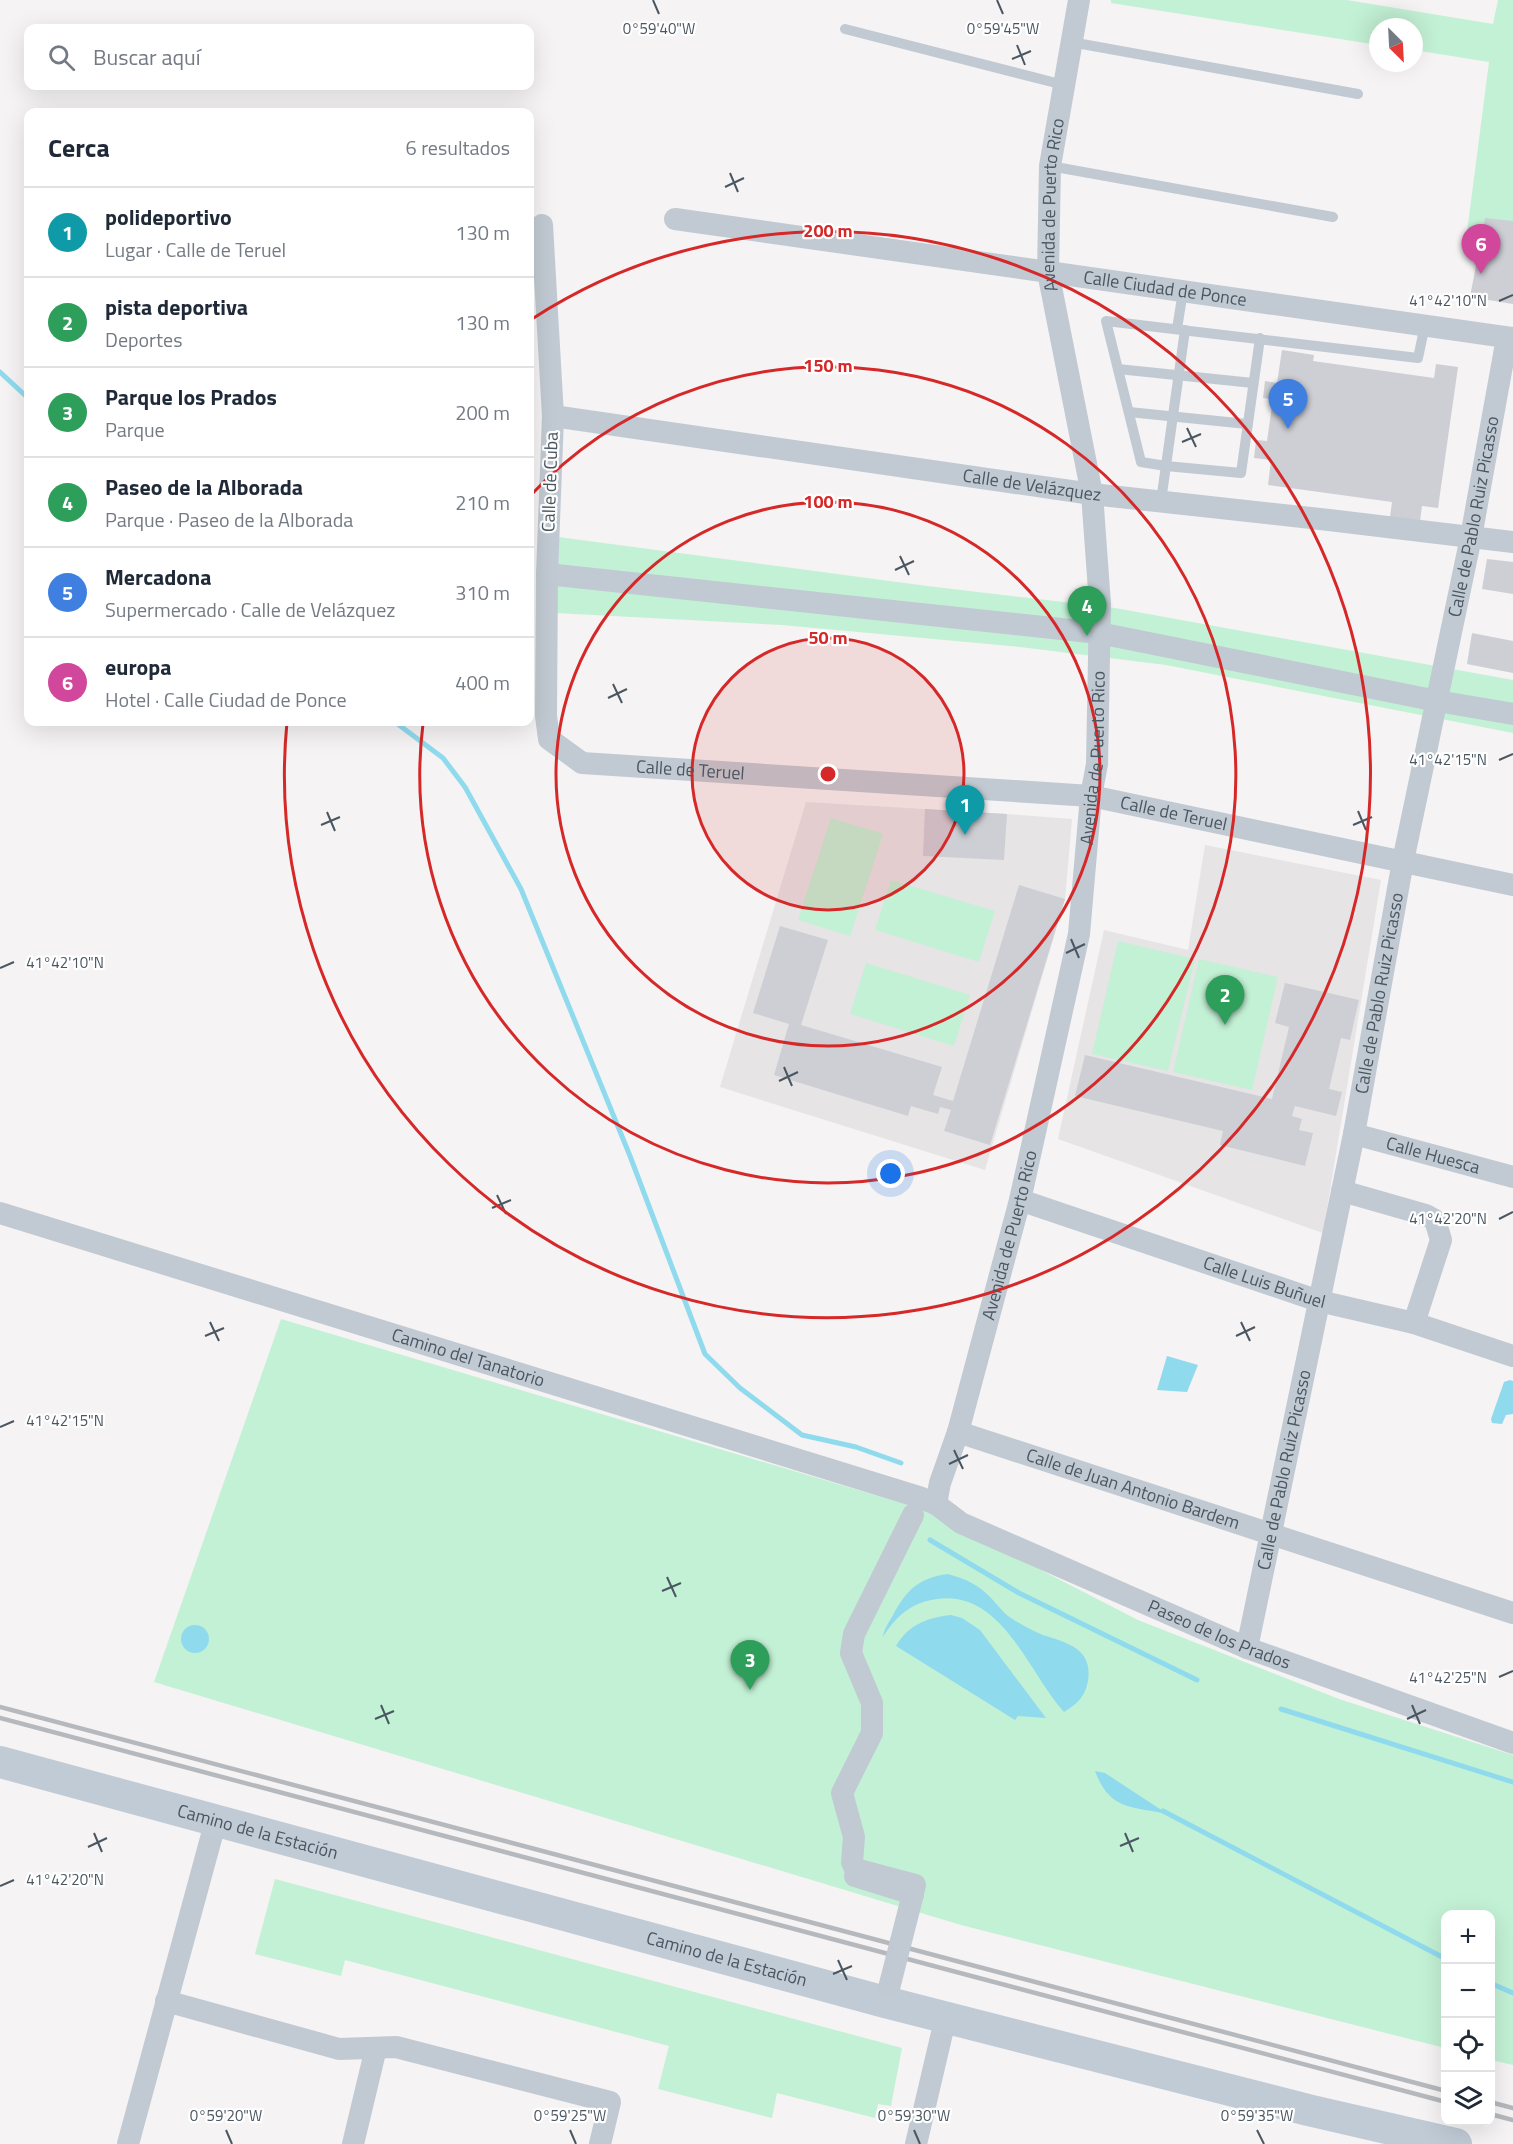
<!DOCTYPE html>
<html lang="es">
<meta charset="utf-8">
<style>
:root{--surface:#fff;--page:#f2f2f3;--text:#1f2937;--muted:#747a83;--line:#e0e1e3;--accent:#1a73e8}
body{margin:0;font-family:"Titillium Web",sans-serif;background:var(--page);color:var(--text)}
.controls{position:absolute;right:18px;bottom:18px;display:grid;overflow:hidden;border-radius:12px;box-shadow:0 6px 24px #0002}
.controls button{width:54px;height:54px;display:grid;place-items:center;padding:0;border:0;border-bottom:2px solid var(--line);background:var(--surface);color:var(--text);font:30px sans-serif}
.compass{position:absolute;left:1369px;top:18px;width:54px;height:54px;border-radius:50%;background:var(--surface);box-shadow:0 6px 24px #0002;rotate:156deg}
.you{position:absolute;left:891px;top:1174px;width:21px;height:21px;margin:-15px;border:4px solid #fff;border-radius:50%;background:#1a73e8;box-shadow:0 0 0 9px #1a73e833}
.badge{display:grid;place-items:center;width:39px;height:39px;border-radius:50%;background:var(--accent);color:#fff;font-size:20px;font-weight:700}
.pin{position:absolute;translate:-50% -50px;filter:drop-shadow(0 2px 3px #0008)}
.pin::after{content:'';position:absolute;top:32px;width:21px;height:18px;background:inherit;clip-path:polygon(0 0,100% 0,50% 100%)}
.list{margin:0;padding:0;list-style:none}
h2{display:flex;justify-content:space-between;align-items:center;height:78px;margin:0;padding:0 24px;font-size:26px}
h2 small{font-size:20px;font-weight:400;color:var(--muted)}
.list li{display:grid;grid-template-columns:39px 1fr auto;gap:18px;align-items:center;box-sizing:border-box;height:90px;padding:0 24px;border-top:2px solid var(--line)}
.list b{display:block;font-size:22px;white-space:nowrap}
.list p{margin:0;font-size:20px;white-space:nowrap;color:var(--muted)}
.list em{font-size:20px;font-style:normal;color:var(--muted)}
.icon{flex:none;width:33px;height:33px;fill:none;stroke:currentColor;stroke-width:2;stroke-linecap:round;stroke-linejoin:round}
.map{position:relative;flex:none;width:1513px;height:2144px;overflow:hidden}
.search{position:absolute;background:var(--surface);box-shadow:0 6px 24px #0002;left:24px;top:24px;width:510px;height:66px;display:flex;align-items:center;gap:15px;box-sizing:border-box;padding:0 21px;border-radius:12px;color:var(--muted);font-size:22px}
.panel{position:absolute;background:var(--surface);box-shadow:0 6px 24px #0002;left:24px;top:108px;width:510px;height:618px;border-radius:12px}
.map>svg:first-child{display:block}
.education{fill:#e6e4e5}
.green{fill:#c3f1d5}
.water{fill:#90daee}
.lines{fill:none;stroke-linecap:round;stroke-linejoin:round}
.stream{stroke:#90daee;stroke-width:5}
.building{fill:#cdcfd5}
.lane{stroke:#c1cad2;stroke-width:10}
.street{stroke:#c1cad2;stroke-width:22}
.secondary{stroke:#c1cbd6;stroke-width:32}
.rail{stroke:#b5b8bd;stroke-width:4.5}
.street-bridge{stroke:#c1cad2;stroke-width:22}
.ticks{fill:none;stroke:#4a5661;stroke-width:2}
.ring{fill:none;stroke:#d62828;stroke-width:3}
.labels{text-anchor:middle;stroke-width:4.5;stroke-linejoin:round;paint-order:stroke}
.street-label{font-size:18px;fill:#4a5661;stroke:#fff}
.ticks-label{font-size:15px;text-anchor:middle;fill:#4a5661;stroke:#fff;stroke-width:4.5;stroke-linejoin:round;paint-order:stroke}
.centre{fill:#d62828;stroke:#fff;stroke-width:3}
.ring-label{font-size:18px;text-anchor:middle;font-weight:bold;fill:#d62828;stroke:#fff;stroke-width:4.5;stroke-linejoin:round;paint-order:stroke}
</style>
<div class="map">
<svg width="1513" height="2144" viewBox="0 0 1513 2144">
<rect width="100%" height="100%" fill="#f5f3f3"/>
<g class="education">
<polygon points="806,802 1007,814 1072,819 1065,899 985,1170 720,1087"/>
<polygon points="1205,845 1381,880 1323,1233 1058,1139 1104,930 1188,950"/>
</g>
<g class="green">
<polygon points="1111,0 1347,0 1493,24 1498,0 1513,0 1513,237 1467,232 1489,62 1414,50 1414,27 1378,27 1378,45 1111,3"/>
<polygon points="558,537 927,586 1115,608 1513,680 1513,733 1166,665 1020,647 782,625 556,613"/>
<polygon points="831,818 883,834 850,936 798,920"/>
<polygon points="891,880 995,911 979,962 875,930"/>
<polygon points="1118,941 1195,959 1168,1071 1092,1054"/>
<polygon points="1199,959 1278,977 1252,1090 1173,1072"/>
<polygon points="866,963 970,995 954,1046 850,1014"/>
<polygon points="281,1319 922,1509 1138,1620 1339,1699 1513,1755 1513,2065 1491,2060 1490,1914 1446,1914 1445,2048 961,1925 154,1682"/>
<polygon points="275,1879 902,2048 891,2106 878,2104 875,2118 777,2093 772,2118 658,2089 669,2046 345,1960 341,1976 255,1954"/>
</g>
<g class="water">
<polygon points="1167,1356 1198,1365 1187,1392 1157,1390"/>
<polygon points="1510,1380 1513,1381 1513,1414 1506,1415 1502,1424 1492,1423 1491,1419 1504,1382"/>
<path d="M948 1574C966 1579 979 1585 991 1598 998 1605 1003 1613 1011 1618 1020 1624 1033 1631 1043 1635 1068 1643 1093 1649 1088 1681 1085 1697 1077 1704 1064 1712 1028 1672 1002 1590 937 1599 912 1602 896 1616 883 1637 884 1629 889 1622 893 1615 907 1589 919 1578 948 1574Z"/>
<path d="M951 1615 962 1618 980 1630 1046 1718 1018 1716 1015 1720 896 1646C909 1624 927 1618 951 1615Z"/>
<circle cx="195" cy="1639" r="14"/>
<path d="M1095 1771 1105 1773 1163 1811 1162 1813C1127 1806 1109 1808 1095 1771Z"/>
</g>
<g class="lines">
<g class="stream">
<polyline points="0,372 28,398"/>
<polyline points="395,722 443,758 465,787 521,889 630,1156 705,1354 740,1388 802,1435 856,1447 901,1463"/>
<polyline points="930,1540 1019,1593 1197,1680"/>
<polyline points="1281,1709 1513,1782"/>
<polyline points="1163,1811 1446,1959"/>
<polyline points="1490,1983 1513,1993"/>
</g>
</g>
<g class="building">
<polygon points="1485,218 1513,221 1513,304 1470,297"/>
<polygon points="1282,350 1314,355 1313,361 1434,378 1436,364 1458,367 1438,508 1422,506 1420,521 1390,517 1392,502 1268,485 1271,460 1254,458 1256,440 1267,441 1273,399 1263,398 1265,381 1277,383"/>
<polygon points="1487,559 1513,562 1513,594 1482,589"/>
<polygon points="1472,633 1513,641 1513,673 1467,664"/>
<polygon points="925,809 1007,814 1004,860 923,856"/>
<polygon points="1019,885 1065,899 990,1145 944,1131 951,1110 940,1107 938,1114 911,1106 908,1116 774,1075 789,1024 753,1013 780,926 828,940 801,1025 942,1067 933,1095 953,1101"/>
<polygon points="1285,983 1359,1000 1350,1040 1341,1038 1329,1089 1342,1092 1336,1116 1295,1106 1292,1116 1302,1119 1299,1130 1313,1133 1305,1166 1220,1145 1223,1131 1075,1096 1085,1055 1272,1099 1289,1027 1275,1023"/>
</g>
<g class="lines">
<g class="lane">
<polyline points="845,29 1064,85"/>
<polyline points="1071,42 1358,94"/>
<polyline points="1050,166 1333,217"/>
<polyline points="1177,329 1183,291"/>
<polyline points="1260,338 1241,473 1166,466 1141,462 1106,321 1418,358 1425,325"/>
<polyline points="1118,369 1253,383"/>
<polyline points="1129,412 1247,424"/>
<polyline points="1161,501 1185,330"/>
</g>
<g class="street">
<path id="s1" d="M675 219 1513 338"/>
<path id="s2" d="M542 225 553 416 547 574 546 716 549 739 582 763 1091 796 1513 885"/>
<path id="s3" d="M553 416 1092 494 1329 520 1513 542"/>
<polyline points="547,574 1099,633 1437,701 1513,714"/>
<path id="s4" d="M1354 1134 1513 1177"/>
<polyline points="1342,1191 1426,1215 1435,1220 1441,1240 1414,1323"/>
<path id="s5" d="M1020 1200 1319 1301 1414 1323 1513 1356"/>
<path id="s6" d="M0 1213 919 1497 936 1504 961 1523 1247 1648 1513 1743"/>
<path id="s7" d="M958 1432 1513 1613"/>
<path id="s8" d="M936 1504 940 1483 958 1432 1020 1200 1079 934 1091 796 1097 764 1100 604 1092 494 1048 272 1050 166 1079 0"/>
<polyline points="913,1515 854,1634 851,1653 872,1703 872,1733 842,1793 854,1837 852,1862 855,1869 915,1885 914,1889 856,1873 855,1876 913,1894"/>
<path id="s9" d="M1247 1648 1354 1134 1403 861 1471 537 1507 338"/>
<polyline points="166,2001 339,2049 396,2047 610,2102 600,2144"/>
<polyline points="128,2144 216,1820"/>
<polyline points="353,2144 376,2048"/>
<polyline points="916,2144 946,2016"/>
</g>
<path class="secondary" id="s10" d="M0 1762 885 2002 1308 2110 1456 2144"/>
<g class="rail">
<polyline points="0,1707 1446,2091"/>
<polyline points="0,1718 1446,2102"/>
<polyline points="1490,2102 1513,2108"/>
<polyline points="1490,2114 1513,2120"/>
</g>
<polyline class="street-bridge" points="889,1988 913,1894"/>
</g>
<path class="ticks" d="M653 0 659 14M997 0 1003 14M1017 45 1025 65M1012 59 1031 51M730 173 738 192M725 187 744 178M1499 301 1513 295M1187 428 1196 447M1182 442 1201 434M900 556 909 575M895 570 914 561M613 684 622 703M608 698 627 689M1499 760 1513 754M1358 811 1366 830M327 812 335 831M321 825 340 817M1353 825 1372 817M1071 939 1079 958M1066 953 1085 944M0 968 14 962M784 1067 792 1086M779 1081 798 1072M497 1195 506 1214M492 1208 511 1200M1499 1219 1513 1212M210 1322 219 1341M1241 1322 1250 1341M205 1336 224 1328M1236 1336 1255 1327M0 1427 14 1421M954 1450 963 1469M949 1464 968 1455M667 1577 676 1597M662 1591 681 1583M1499 1677 1513 1671M381 1705 389 1724M1412 1705 1420 1724M375 1719 394 1711M1407 1719 1426 1710M94 1833 102 1852M1125 1833 1133 1852M1120 1846 1139 1838M88 1847 107 1838M0 1886 14 1880M838 1960 847 1980M833 1974 852 1966M226 2130 232 2144M570 2130 576 2144M914 2130 920 2144M1257 2130 1264 2144"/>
<circle cx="828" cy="774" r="136" fill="#d62828" fill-opacity=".12"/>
<g class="ring">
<circle cx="828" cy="774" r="136"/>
<circle cx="828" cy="774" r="272"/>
<path d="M530 496A408 408 0 1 1 423 724"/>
<path d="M532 319A543 543 0 1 1 287 722"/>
</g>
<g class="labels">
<g class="street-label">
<text dy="6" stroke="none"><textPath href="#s8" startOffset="1323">Avenida de Puerto Rico</textPath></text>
<text dy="6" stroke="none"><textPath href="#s1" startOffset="495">Calle Ciudad de Ponce</textPath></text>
<text transform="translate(550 482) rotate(-88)" y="6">Calle de Cuba</text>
<text dy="6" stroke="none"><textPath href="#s3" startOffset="484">Calle de Velázquez</textPath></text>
<text dy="6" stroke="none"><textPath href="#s9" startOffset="1154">Calle de Pablo Ruiz Picasso</textPath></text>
<text dy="6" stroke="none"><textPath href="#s8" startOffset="765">Avenida de Puerto Rico</textPath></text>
<text dy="6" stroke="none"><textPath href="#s2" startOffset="664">Calle de Teruel</textPath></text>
<text dy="6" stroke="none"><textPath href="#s2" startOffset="1150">Calle de Teruel</textPath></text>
<text dy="6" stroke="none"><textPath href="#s9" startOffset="668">Calle de Pablo Ruiz Picasso</textPath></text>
<text dy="6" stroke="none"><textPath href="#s4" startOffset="82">Calle Huesca</textPath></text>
<text dy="6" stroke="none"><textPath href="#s8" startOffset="279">Avenida de Puerto Rico</textPath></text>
<text dy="6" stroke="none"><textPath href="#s5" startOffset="258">Calle Luis Buñuel</textPath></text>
<text dy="6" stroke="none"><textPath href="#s6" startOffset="490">Camino del Tanatorio</textPath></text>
<text dy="6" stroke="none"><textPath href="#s9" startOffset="182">Calle de Pablo Ruiz Picasso</textPath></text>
<text dy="6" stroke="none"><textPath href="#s7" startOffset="184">Calle de Juan Antonio Bardem</textPath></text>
<text dy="6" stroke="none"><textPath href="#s6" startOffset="1293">Paseo de los Prados</textPath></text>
<text dy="6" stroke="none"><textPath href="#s10" startOffset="267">Camino de la Estación</textPath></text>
<text dy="6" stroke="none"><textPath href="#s10" startOffset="753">Camino de la Estación</textPath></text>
</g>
</g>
<g class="ticks-label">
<text x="659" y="34">0°59'40"W</text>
<text x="1003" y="34">0°59'45"W</text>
<text x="1448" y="306">41°42'10"N</text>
<text x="1448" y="765">41°42'15"N</text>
<text x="65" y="968">41°42'10"N</text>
<text x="1448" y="1224">41°42'20"N</text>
<text x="65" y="1426">41°42'15"N</text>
<text x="1448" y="1683">41°42'25"N</text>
<text x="65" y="1885">41°42'20"N</text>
<text x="226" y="2121">0°59'20"W</text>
<text x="570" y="2121">0°59'25"W</text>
<text x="914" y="2121">0°59'30"W</text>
<text x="1257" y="2121">0°59'35"W</text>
</g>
<circle cx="828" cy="774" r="9" class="centre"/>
<g class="ring-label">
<text x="828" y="237">200 m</text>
<text x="828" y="372">150 m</text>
<text x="828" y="508">100 m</text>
<text x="828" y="644">50 m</text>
</g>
</svg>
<div class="controls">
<button>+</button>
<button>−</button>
<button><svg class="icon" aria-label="locate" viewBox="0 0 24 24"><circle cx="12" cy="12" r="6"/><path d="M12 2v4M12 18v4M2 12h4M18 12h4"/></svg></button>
<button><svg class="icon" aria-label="layers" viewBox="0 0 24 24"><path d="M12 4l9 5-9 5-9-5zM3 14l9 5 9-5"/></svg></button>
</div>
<svg class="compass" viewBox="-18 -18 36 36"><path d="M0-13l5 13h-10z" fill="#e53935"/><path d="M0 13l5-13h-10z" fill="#747a83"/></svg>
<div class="you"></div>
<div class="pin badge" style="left:965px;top:835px;background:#0f9aa8">1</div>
<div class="pin badge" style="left:1225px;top:1025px;background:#2e9e5b">2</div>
<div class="pin badge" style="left:750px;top:1690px;background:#2e9e5b">3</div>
<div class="pin badge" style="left:1087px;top:636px;background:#2e9e5b">4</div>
<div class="pin badge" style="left:1288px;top:429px;background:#3f7fe0">5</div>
<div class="pin badge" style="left:1481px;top:274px;background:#d1479c">6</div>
<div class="search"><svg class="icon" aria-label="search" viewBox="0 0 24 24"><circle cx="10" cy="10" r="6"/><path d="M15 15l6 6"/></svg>Buscar aquí</div>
<section class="panel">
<h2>Cerca<small>6 resultados</small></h2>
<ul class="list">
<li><span class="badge" style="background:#0f9aa8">1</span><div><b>polideportivo</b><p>Lugar · Calle de Teruel</p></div><em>130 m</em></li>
<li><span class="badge" style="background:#2e9e5b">2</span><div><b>pista deportiva</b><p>Deportes</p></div><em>130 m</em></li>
<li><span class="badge" style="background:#2e9e5b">3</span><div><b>Parque los Prados</b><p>Parque</p></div><em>200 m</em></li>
<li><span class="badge" style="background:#2e9e5b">4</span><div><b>Paseo de la Alborada</b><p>Parque · Paseo de la Alborada</p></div><em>210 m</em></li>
<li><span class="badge" style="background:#3f7fe0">5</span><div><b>Mercadona</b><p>Supermercado · Calle de Velázquez</p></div><em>310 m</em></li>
<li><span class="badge" style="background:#d1479c">6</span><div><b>europa</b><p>Hotel · Calle Ciudad de Ponce</p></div><em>400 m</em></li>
</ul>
</section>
</div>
